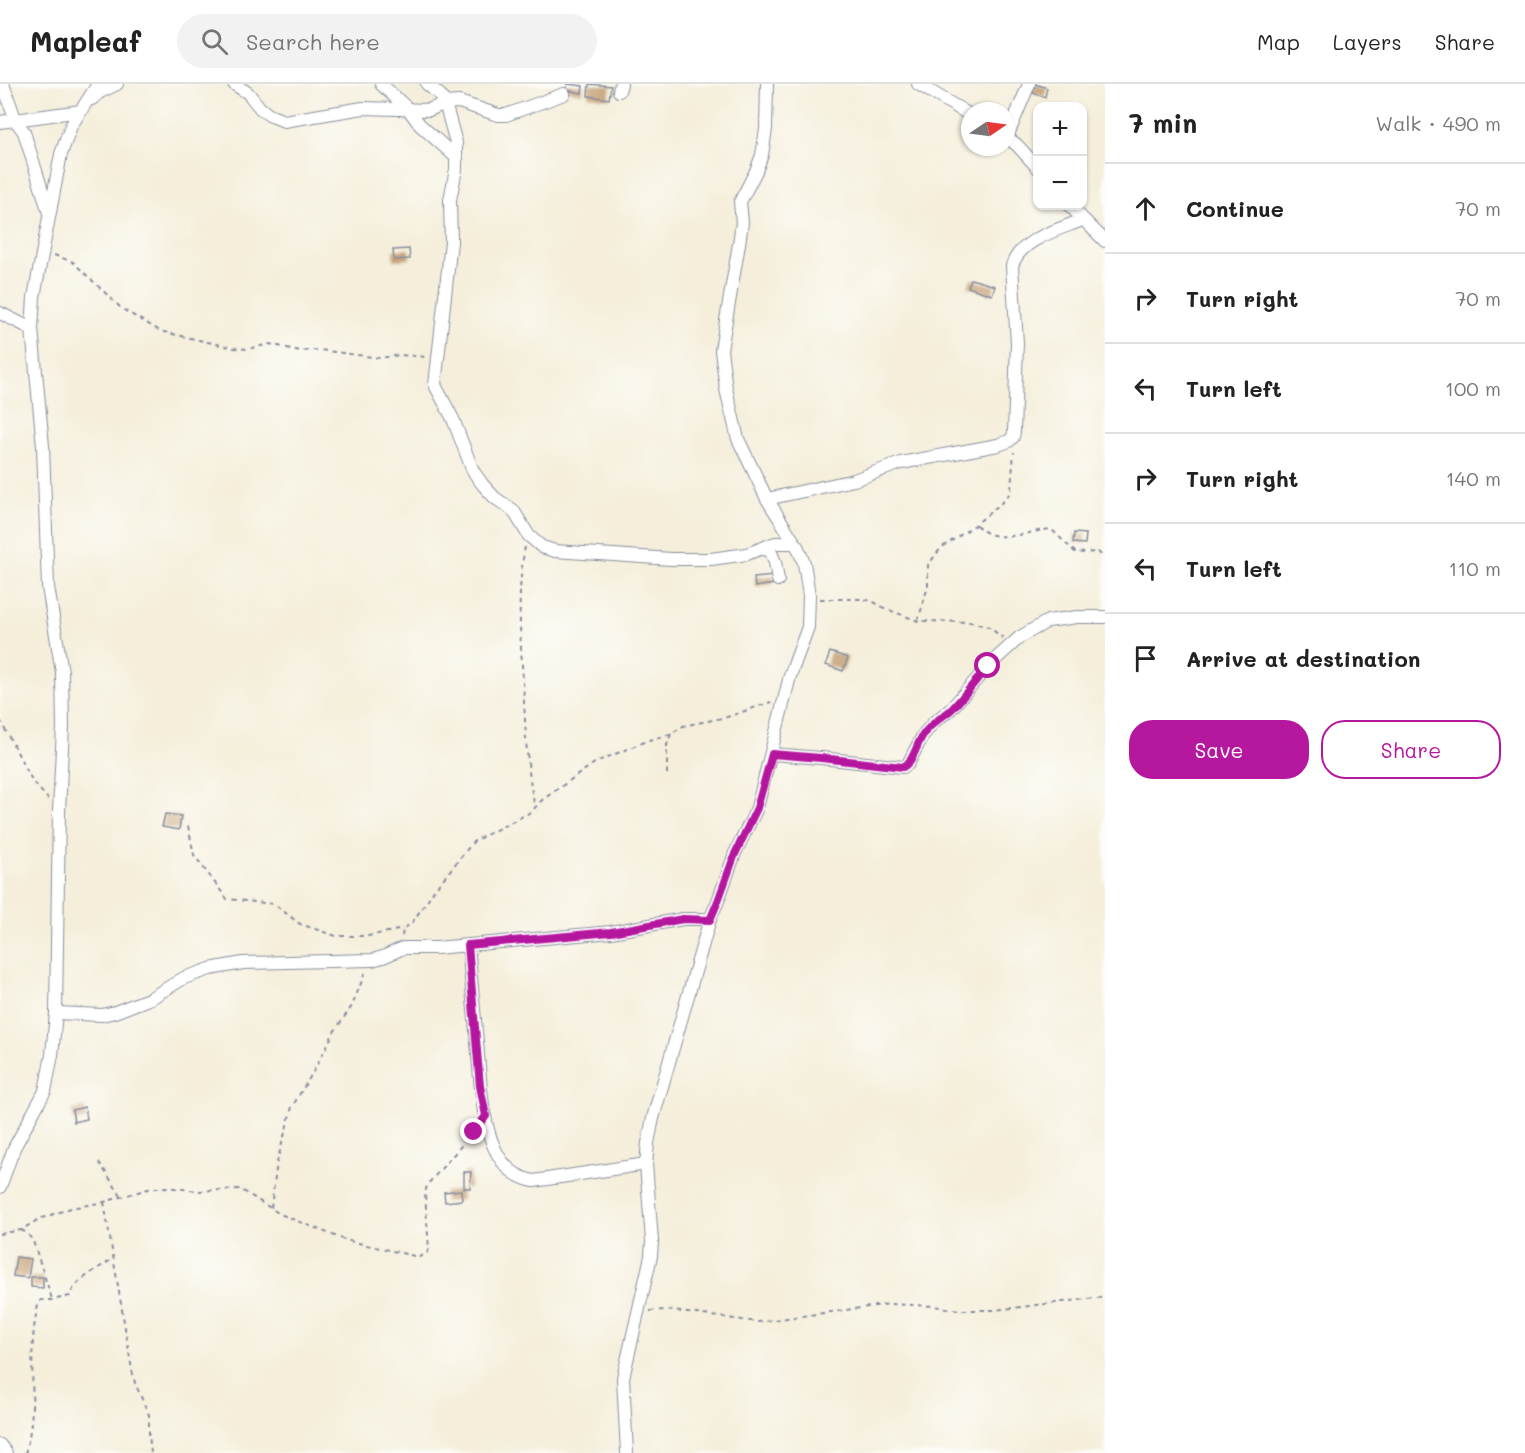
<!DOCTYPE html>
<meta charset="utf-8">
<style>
:root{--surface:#fff;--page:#f2f2f2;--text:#222;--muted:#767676;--line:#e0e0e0;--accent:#b5179e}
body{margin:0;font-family:Mali,sans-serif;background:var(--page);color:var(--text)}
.controls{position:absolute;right:18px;top:18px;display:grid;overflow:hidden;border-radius:12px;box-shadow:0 2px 4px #0004}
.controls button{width:54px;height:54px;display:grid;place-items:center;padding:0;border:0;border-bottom:2px solid var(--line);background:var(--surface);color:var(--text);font:30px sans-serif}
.compass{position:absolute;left:961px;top:18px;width:54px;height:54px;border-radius:50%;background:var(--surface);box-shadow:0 2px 4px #0004;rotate:77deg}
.stop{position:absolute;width:18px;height:18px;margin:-14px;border:4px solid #b5179e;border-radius:50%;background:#fff}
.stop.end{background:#b5179e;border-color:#fff;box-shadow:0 2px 6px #0008}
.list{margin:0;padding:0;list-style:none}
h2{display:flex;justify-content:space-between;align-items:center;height:78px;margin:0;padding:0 24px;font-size:26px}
h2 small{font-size:20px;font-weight:400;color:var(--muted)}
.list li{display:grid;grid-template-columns:39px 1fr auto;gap:18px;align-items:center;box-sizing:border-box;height:90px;padding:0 24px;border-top:2px solid var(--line)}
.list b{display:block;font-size:22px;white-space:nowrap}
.list em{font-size:20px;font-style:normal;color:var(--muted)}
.actions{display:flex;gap:12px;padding:18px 24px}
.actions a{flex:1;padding:14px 0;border:2px solid var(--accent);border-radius:24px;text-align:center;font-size:21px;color:var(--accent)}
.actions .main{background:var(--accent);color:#fff}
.icon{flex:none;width:33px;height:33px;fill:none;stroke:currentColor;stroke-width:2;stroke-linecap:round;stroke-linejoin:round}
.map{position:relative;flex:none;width:1105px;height:1369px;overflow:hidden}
header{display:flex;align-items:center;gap:36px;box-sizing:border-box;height:84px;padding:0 30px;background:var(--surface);border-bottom:2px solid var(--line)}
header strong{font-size:28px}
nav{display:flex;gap:33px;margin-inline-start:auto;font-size:21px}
.search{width:420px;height:54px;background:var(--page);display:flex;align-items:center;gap:15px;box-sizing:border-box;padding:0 21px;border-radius:33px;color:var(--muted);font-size:22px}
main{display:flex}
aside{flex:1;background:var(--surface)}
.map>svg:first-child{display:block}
.building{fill:#c7a47d}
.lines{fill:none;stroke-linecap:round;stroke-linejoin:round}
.street-casing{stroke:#888e9c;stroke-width:14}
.path{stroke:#888e9c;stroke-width:2;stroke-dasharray:4.5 4.5;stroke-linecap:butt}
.street{stroke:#fff;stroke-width:12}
.route{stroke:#b5179e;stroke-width:8}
</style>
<header>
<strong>Mapleaf</strong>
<div class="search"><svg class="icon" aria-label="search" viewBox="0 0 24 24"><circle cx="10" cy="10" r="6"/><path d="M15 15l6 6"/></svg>Search here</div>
<nav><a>Map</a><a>Layers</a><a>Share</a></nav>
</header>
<main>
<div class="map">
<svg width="1105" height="1369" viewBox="0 0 1105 1369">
<rect width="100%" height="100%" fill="#fdfcf7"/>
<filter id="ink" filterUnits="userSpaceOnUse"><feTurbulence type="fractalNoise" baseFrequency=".0167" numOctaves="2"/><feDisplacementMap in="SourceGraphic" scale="12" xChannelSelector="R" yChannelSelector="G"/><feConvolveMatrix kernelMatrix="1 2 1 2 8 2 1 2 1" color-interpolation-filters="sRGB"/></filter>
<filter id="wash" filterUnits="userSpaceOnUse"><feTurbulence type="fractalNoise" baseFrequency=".008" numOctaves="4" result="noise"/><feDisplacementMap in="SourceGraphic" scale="24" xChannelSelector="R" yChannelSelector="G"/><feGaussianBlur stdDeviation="1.35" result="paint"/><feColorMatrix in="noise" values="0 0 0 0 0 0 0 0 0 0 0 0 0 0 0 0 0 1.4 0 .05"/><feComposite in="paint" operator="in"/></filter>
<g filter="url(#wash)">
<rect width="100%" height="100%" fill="#f4eeda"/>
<g id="blocks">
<g class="building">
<polygon points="567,0 583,2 582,9 566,6"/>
<polygon points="589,0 611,2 609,15 588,12"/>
<polygon points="1035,0 1047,4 1045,13 1033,9"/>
<polygon points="409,165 410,175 394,176 393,166"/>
<polygon points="971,195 995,202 992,211 968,203"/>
<polygon points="1074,449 1086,450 1085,460 1073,459"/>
<polygon points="773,492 774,500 755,503 754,494"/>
<polygon points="830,568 848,574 843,587 826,581"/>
<polygon points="165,730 181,732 179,746 162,743"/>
<polygon points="85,1023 87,1035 74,1038 72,1026"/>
<polygon points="464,1088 471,1088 470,1104 464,1104"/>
<polygon points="461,1106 462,1116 445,1118 444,1108"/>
<polygon points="16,1173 31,1175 28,1194 13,1192"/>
<polygon points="31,1193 43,1193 43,1204 31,1203"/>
</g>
</g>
</g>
<g filter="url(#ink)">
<use href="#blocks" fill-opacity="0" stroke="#888e9c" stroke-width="1.5"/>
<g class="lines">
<g class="street-casing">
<g id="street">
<polyline points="3,0 16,37 24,48 49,129"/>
<polyline points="234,0 248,9 260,24 269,31 284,37 363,24 429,26 445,19 459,18 498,31 506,31 564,10"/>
<polyline points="381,0 409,26 420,41 457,74"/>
<polyline points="427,0 440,11 445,19 456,59 456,85 450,116 451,158 435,301 453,335 473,387 483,401 495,414 513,426 529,452 542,463 555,467 671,475 711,475 747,470 775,459 794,459"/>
<polyline points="918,0 970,31"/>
<polyline points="619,7 621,0"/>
<polyline points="92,15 100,8 117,0"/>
<polyline points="0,38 81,27"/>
<polyline points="1006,53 1017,61 1038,84"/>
<polyline points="1007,53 1029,0"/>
<polyline points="1070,122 1105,157"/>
<polyline points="0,229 32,245"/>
<path d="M767 415 854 396 901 379 998 361 1009 357 1013 353 1014 348 1017 259 1012 182C1020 155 1058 146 1082 136"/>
<polyline points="762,465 770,466 775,478 778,496"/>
<polyline points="772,670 821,674 903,683 908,680 923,651 934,638 951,625 988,582 1020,553 1048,537 1077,533 1105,533"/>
<path d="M468 861C471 894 474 926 477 958 480 991 481 1042 498 1071 506 1085 518 1094 534 1097L646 1080"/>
<polyline points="56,929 102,931 115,928 151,914 184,894 210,885 243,879 372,876 383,873 403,864 436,864 611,848 683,835 710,835"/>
<polyline points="0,1103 14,1064 45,1007 52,971 56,929 59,727 63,643 62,588 48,503 43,362 32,245 34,213 61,70 71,42 98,0"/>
<polyline points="0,1361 6,1369"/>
<polyline points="627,1369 623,1294 651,1172 652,1157 646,1080 648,1059 653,1034 710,835 718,817 735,769 757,724 790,592 808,543 809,511 804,479 798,464 767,415 738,355 726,305 721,266 739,160 742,138 740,118 756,87 762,71 766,45 767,0"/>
</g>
</g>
<g class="path">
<polyline points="54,171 73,178 122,225 160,247 234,264 247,265 270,260 300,267 320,266 380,274 399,271 428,273"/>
<path d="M976 441C997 462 1024 448 1051 445L1076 469 1098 468 1105 474"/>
<path d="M525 463C515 514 522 567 524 618 526 654 527 688 535 723"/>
<polyline points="820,515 862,515 872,517 884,524 918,537 971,538 989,543 1003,554"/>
<polyline points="918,537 928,502 928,481 941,464 975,441 1007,414 1011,405 1014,368"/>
<polyline points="0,636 33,698 48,715"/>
<polyline points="667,690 667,661 671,650"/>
<polyline points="188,742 194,771 227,815 274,820 300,840 336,852 368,852 403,845"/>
<polyline points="402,852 403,845 412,839 434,806 474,757 531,728 542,716 596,678 649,656 671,650 683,642 727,633 771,618"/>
<polyline points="99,1078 121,1112"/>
<polyline points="104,1118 132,1286 135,1299 149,1331 149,1351 151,1369"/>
<polyline points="271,1124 277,1078 292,1023 316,983 334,948 352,922 365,889"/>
<polyline points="21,1146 27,1149 33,1157 52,1215"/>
<polyline points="0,1150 21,1146 39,1135 71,1124 104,1118 148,1105 166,1103 199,1107 240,1105 280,1130 345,1156 419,1173 427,1169 429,1165 425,1110 427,1101 475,1046"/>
<polyline points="650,1227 665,1226 758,1238 890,1220 935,1222 959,1226 995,1226 1105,1213"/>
<path d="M25 1369C40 1321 25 1268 39 1218L41 1216H52L70 1212C73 1197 101 1183 114 1174"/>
</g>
<use href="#street" class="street"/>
</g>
</g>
<g class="lines" filter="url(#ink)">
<path class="route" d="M474 1048 486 1032 480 1002 468 861 611 848 683 835 710 836 718 817 735 770 757 724 772 670 821 674 903 683C914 677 916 661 923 651 930 640 941 634 951 626 964 613 976 596 988 582"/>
</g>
</svg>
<div class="controls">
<button>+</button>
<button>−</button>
</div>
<svg class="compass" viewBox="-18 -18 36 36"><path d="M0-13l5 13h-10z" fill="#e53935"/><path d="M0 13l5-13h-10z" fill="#767676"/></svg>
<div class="stop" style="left:988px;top:582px"></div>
<div class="stop end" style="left:474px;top:1048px"></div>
</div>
<aside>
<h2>7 min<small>Walk · 490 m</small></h2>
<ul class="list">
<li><svg class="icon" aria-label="ahead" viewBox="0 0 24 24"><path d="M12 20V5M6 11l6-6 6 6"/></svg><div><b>Continue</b></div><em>70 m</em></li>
<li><svg class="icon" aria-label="right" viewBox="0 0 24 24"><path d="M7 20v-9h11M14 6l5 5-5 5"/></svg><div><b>Turn right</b></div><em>70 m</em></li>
<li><svg class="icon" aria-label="left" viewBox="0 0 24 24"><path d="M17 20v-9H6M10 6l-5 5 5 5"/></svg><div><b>Turn left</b></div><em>100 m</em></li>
<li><svg class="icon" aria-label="right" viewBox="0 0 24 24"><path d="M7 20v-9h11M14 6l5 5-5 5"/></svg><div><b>Turn right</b></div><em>140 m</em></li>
<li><svg class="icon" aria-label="left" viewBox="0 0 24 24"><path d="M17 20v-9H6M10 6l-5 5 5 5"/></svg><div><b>Turn left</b></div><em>110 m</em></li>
<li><svg class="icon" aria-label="arrive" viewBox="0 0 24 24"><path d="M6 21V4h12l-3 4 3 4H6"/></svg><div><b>Arrive at destination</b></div></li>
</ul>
<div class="actions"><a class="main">Save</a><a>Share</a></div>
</aside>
</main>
